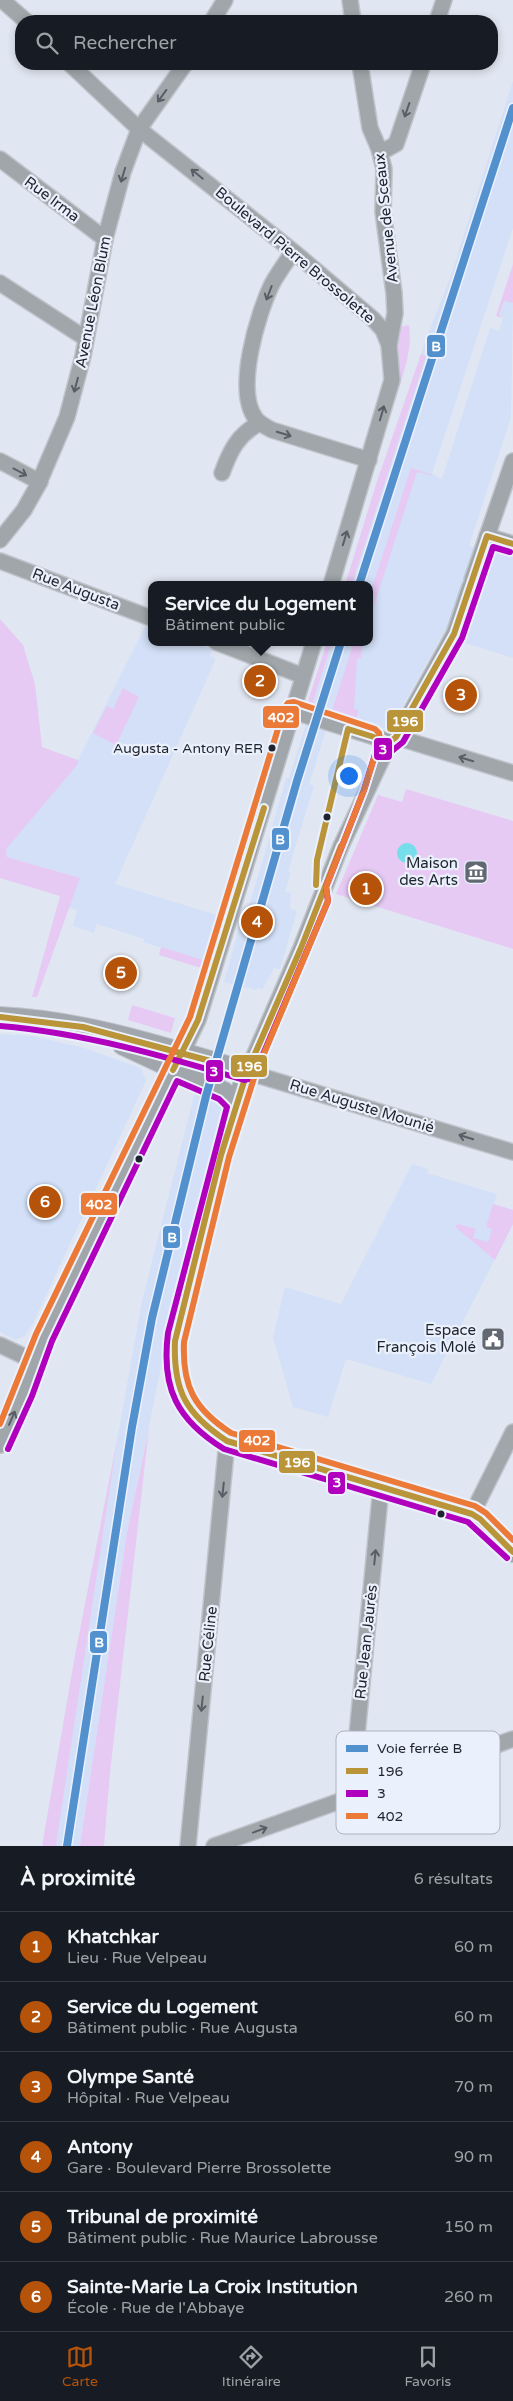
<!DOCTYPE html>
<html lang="fr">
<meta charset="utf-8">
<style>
:root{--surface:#171b24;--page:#20242c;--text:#f1f3f6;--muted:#9ea1a6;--line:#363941;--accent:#b45309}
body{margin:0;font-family:"Varela Round",sans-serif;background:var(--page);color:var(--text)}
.you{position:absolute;left:348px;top:775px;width:18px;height:18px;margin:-12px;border:4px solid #fff;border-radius:50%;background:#1a73e8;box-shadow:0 0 0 8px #1a73e833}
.badge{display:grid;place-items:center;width:32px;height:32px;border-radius:50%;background:var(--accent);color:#fff;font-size:16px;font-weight:700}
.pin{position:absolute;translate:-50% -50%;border:2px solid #fff;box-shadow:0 1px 5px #0006}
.popup{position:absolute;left:148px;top:581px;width:225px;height:65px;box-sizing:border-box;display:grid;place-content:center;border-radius:10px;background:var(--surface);filter:drop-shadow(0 1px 4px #0005);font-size:16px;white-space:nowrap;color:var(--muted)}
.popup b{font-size:19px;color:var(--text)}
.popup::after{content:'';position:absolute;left:50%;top:100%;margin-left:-10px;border:10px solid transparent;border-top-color:var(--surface)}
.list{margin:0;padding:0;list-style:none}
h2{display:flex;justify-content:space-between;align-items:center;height:65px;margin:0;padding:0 20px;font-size:21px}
h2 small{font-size:16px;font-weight:400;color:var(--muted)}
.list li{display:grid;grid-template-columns:32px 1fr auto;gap:15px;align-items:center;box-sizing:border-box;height:70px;padding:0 20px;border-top:1px solid var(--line)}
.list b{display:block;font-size:19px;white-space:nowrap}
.list p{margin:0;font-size:16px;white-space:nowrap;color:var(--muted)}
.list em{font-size:16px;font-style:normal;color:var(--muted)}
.icon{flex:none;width:28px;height:28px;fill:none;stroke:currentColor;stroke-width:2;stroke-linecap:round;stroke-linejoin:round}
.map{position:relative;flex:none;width:513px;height:1846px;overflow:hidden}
.search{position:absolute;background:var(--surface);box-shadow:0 2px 8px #0003;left:15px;right:15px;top:15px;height:55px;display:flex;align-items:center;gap:12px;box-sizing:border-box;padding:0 18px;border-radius:20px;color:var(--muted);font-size:19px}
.sheet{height:485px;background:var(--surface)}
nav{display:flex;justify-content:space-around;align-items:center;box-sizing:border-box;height:70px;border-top:1px solid var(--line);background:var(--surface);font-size:14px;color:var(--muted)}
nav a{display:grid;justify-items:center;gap:2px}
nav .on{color:var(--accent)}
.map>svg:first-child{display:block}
.built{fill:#d3e0f7}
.green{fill:#e6caf4}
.water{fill:#76ddeb}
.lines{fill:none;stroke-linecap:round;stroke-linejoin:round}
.street-casing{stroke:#c0c5cd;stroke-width:18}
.secondary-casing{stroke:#c0c5cd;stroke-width:22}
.street{stroke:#a1a6ab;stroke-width:15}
.secondary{stroke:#a0a6ac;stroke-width:20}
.bus-1-casing{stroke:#ebf1fc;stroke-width:10}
.bus-2-casing{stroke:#ebf1fc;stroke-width:10}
.bus-3-casing{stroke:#ebf1fc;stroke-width:10}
.bus-1{stroke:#b99438;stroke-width:6}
.bus-2{stroke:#b100bd;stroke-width:6}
.bus-3{stroke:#eb7a38;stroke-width:6}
.rail-1-casing{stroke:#ebf1fc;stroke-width:11}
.rail-1{stroke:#5291ce;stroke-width:8}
.oneway{stroke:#595e66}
.bus-dot{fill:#1e242d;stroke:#ebf1fc;stroke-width:2}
.labels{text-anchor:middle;stroke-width:4.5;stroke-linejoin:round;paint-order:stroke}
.bus-label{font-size:14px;fill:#1e242d;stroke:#ebf1fc;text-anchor:end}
.street-label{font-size:15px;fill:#1e242d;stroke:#ebf1fc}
.poi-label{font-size:15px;fill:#1e242d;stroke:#ebf1fc;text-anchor:end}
.key{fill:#ebf1fc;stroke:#aeb4be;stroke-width:1}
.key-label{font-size:14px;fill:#1e242d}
.line-badge{stroke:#ebf1fc;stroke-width:2}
.badge-label{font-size:14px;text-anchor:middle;font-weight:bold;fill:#fff}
</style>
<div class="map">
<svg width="513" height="1846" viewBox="0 0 513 1846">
<rect width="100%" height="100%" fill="#e1e7f2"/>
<g class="built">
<polygon points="513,81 513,228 432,474 442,479 490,328 499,331 503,317 499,316 504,300 513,303 511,417 469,546 513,557 513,658 442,636 389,730 332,712 309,784 314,786 288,871 291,872 285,892 291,893 290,909 297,911 280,969 274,968 261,992 262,989 257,988 256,990 224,982 243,914 245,908 248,908 262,863 286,778 289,778 332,642 369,642 369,585 352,585 426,356 421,354 425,342 451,275"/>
<polygon points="145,627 151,629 151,642 184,642 190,645 195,643 212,649 210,656 216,659 115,884 217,915 203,960 149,944 143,942 144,939 97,924 94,933 73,926 77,910 68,907 80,878 7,857 6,848 78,764 78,760"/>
<polygon points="0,1034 33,1036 84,1048 141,1068 146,1081 33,1323 25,1336 15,1340 0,1332"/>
<polygon points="195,1092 216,1098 222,1105 165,1337 161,1367 127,1533 80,1846 56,1846 118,1435 142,1301"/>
<polygon points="412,1164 428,1169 427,1173 497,1194 494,1204 513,1210 513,1224 431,1384 346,1359 328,1417 293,1407 273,1337 285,1287 341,1304"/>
</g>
<g class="green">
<polygon points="513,264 513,303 504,301 499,315 503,318 496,316"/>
<path d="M409 325C413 352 402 376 395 402L390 400 397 331 400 327Z"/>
<polygon points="421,354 426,356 352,584 345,585 376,484"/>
<polygon points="411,468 436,476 417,472 369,621 369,597"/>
<polygon points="0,619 23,645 35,684 42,747 78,760 78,764 6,849 7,857 80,878 37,997 32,997 60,896 0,878"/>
<polygon points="327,642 332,642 312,705 308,701"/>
<polygon points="354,642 362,642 361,658 357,659 354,709 358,709 357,719 332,711"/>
<polygon points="123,688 139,697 116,745 93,733 107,706 113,709"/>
<polygon points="406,789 513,821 513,949 336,894 378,795 402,802"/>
<polygon points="161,947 203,960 201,968 159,955"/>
<polygon points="132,1005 175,1018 171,1033 128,1020"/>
<polygon points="493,1204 513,1210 513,1224 495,1260 455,1227 458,1224 476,1229 473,1238 488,1242 492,1229 486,1227"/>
<polygon points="149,1428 110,1773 104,1846 80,1846 127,1533"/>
<polygon points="118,1435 56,1846 42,1846 75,1655"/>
</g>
<circle class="water" cx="407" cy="853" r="10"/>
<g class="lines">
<g class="street-casing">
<g id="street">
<polyline points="2,0 26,21"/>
<polyline points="350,0 353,21"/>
<polyline points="212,21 225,0"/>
<polyline points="437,21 444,0"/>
<polyline points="70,64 139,129 294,252 373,319 383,330 389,345 392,380 331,585"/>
<polyline points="360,64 370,128 379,149 384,169 383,212 394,293 395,313 389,345"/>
<polyline points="379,149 387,149 396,144 423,64"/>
<polyline points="0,159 105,239"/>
<path d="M293 252C286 262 278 273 272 284 258 313 234 391 256 419 260 424 266 427 272 430L369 460"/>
<polyline points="0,283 85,338"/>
<polyline points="0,461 40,482"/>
<path d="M222 473C230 451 238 434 260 423"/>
<polyline points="487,536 513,544"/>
<polyline points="0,540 24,510 38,485 67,417 83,356 105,239 123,172 139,129 185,64"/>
<polyline points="0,561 151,618"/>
<polyline points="472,580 513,461"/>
<polyline points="470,586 454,634 403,726 396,737 390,742 341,846 301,948 247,1072 513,1152"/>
<polyline points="216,642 303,676"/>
<polyline points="292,711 390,742"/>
<polyline points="396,737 513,773"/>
<polyline points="0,1345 36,1362"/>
<polyline points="0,1445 24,1392 44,1338 198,1020 314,642"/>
<polyline points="472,1514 513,1432"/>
<polyline points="351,1797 381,1487"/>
<polyline points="188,1846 227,1441"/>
<polyline points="214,1846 513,1739"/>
</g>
</g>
<g class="secondary-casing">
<g id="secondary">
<path d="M0 1017C85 1021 166 1048 247 1072L221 1155 175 1341C173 1392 185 1413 227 1441L472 1514 480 1519 513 1552"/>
<polyline points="123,1045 224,1092 237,1104"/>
</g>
</g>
<use href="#street" class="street"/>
<use href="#secondary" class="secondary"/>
<g class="bus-1-casing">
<g id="bus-1">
<path d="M341 846 301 948 247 1072 221 1155 175 1341C173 1391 186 1414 227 1441L472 1514 480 1519 513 1552"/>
<polyline points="316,885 317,860 348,729 390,742 396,737 454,634 487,536 513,544"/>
<polyline points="0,1017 83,1027 218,1063"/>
<polyline points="173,1070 198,1020 264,808"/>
</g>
</g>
<g class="bus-2-casing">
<g id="bus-2">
<path d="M0 1026C84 1033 164 1056 244 1080L253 1078 328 901 326 887 364 790 377 748 392 751 403 742 462 638 493 547 510 552"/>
<path d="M8 1449 32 1396 52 1341 177 1081 219 1099 227 1107 168 1333C161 1388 177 1420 224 1449L468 1522 507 1558"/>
</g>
</g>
<g class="bus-3-casing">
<path id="bus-3" d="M0 1424 36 1334 190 1017 284 709 288 703 294 702 375 729 379 733 380 739 364 790 326 887 328 901 255 1075 229 1157 184 1342C182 1386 194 1409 231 1433L475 1506 486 1513 513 1540"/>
</g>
<use href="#bus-1" class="bus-1"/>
<use href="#bus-2" class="bus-2"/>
<use href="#bus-3" class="bus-3"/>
<g class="rail-1-casing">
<g id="rail-1">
<polyline points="359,585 513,108"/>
<polyline points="67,1846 132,1427 152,1318 206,1096 297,781 341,642"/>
</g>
</g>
<use href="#rail-1" class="rail-1"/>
</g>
<defs><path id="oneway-shaft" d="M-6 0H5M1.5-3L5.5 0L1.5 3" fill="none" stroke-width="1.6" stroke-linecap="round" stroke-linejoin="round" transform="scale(1.25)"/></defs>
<g class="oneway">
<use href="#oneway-shaft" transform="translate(162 96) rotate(126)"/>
<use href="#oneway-shaft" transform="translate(407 110) rotate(109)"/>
<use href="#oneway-shaft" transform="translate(197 174) rotate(-141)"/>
<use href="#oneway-shaft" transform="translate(123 175) rotate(107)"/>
<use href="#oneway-shaft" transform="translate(269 293) rotate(111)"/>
<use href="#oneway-shaft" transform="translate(76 385) rotate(105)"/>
<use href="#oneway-shaft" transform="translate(382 413) rotate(-74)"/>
<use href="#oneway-shaft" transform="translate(284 434) rotate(17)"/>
<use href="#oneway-shaft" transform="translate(20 472) rotate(28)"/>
<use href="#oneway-shaft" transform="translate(345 538) rotate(-73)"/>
<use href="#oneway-shaft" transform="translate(466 759) rotate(-163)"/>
<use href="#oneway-shaft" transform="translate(466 1137) rotate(-163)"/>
<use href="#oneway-shaft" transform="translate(12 1418) rotate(-66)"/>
<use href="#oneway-shaft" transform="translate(223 1490) rotate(96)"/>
<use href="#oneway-shaft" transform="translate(375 1557) rotate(-84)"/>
<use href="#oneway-shaft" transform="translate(202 1704) rotate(96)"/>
<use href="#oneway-shaft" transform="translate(260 1830) rotate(-20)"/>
</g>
<defs>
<g id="museum-square" transform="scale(1.25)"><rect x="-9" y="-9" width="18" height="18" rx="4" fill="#626872" stroke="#ebf1fc"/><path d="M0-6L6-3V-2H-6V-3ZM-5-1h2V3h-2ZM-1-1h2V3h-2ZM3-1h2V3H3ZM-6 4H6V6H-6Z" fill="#fff"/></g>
<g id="civic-square" transform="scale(1.25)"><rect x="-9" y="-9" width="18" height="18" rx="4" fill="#626872" stroke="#ebf1fc"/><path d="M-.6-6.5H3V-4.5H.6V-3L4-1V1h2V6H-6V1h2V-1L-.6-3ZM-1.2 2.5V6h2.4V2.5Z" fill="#fff"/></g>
</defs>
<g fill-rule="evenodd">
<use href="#museum-square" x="476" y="872"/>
<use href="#civic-square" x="493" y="1339"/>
</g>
<g class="bus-dot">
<circle cx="272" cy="748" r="4.5"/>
<circle cx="327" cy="817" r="4.5"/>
<circle cx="139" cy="1159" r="4.5"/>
<circle cx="441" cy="1514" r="4.5"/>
</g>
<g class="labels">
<g class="bus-label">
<text x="263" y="753">Augusta - Antony RER</text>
</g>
<g class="street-label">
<text transform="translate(52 199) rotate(37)" y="5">Rue Irma</text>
<text transform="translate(386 218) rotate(-96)" y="5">Avenue de Sceaux</text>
<text transform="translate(295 255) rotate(40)" y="5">Boulevard Pierre Brossolette</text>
<text transform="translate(93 302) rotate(-79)" y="5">Avenue Léon Blum</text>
<text transform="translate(76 589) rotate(21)" y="5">Rue Augusta</text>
<text transform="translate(362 1106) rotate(17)" y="5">Rue Auguste Mounié</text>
<text transform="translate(366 1642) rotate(-84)" y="5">Rue Jean Jaurès</text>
<text transform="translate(208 1644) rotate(-84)" y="5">Rue Céline</text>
</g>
<g class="poi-label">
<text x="458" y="868">Maison<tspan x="458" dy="17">des Arts</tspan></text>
<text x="476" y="1335">Espace<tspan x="476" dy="17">François Molé</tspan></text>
</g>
</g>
<rect x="336" y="1731" width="164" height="103" rx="8" class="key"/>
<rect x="346" y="1745" width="22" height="7" fill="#5291ce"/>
<rect x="346" y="1768" width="22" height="6" fill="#b99438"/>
<rect x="346" y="1790" width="22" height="7" fill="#b100bd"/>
<rect x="346" y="1813" width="22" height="6" fill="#eb7a38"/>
<g class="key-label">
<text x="377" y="1753">Voie ferrée B</text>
<text x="377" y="1776">196</text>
<text x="377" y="1798">3</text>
<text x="377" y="1821">402</text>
</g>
<g class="line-badge">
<rect x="426" y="334" width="20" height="24" rx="5" fill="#5291ce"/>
<rect x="262" y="705" width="38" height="24" rx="5" fill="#eb7a38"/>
<rect x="386" y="709" width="38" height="24" rx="5" fill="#b99438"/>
<rect x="373" y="737" width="20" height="24" rx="5" fill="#b100bd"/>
<rect x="271" y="827" width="19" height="24" rx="5" fill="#5291ce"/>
<rect x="230" y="1054" width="38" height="24" rx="5" fill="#b99438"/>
<rect x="205" y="1059" width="19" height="24" rx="5" fill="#b100bd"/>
<rect x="80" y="1192" width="38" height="24" rx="5" fill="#eb7a38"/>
<rect x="162" y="1225" width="19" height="24" rx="5" fill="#5291ce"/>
<rect x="238" y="1429" width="38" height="24" rx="5" fill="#eb7a38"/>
<rect x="278" y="1450" width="38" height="24" rx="5" fill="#b99438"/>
<rect x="327" y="1471" width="19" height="24" rx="5" fill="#b100bd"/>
<rect x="89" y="1630" width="19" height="24" rx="5" fill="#5291ce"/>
</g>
<g class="badge-label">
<text x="436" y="351">B</text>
<text x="281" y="722">402</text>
<text x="405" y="726">196</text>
<text x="383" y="754">3</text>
<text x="280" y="844">B</text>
<text x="249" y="1071">196</text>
<text x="214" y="1076">3</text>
<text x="99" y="1209">402</text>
<text x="172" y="1242">B</text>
<text x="257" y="1445">402</text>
<text x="297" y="1467">196</text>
<text x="337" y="1487">3</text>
<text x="99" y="1647">B</text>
</g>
</svg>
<div class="you"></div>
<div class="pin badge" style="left:366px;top:889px">1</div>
<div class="pin badge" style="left:260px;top:681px">2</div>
<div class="popup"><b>Service du Logement</b>Bâtiment public</div>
<div class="pin badge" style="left:461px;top:695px">3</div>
<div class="pin badge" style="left:257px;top:922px">4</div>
<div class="pin badge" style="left:121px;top:973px">5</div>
<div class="pin badge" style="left:45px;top:1202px">6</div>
<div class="search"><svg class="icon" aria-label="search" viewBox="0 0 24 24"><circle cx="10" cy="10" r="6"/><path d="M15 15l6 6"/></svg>Rechercher</div>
</div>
<section class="sheet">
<h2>À proximité<small>6 résultats</small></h2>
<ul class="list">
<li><span class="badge">1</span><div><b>Khatchkar</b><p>Lieu · Rue Velpeau</p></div><em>60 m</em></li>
<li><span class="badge">2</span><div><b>Service du Logement</b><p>Bâtiment public · Rue Augusta</p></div><em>60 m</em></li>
<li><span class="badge">3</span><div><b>Olympe Santé</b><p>Hôpital · Rue Velpeau</p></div><em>70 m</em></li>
<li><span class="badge">4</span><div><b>Antony</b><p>Gare · Boulevard Pierre Brossolette</p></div><em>90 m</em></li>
<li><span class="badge">5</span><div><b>Tribunal de proximité</b><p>Bâtiment public · Rue Maurice Labrousse</p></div><em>150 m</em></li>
<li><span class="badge">6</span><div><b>Sainte-Marie La Croix Institution</b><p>École · Rue de l'Abbaye</p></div><em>260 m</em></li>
</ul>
</section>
<nav>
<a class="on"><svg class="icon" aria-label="map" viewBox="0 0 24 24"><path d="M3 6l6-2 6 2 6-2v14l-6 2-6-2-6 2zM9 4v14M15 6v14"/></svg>Carte</a>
<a><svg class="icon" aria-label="directions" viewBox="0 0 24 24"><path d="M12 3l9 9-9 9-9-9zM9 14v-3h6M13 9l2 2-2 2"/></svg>Itinéraire</a>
<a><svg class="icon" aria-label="saved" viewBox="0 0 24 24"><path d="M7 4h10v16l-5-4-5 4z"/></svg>Favoris</a>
</nav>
